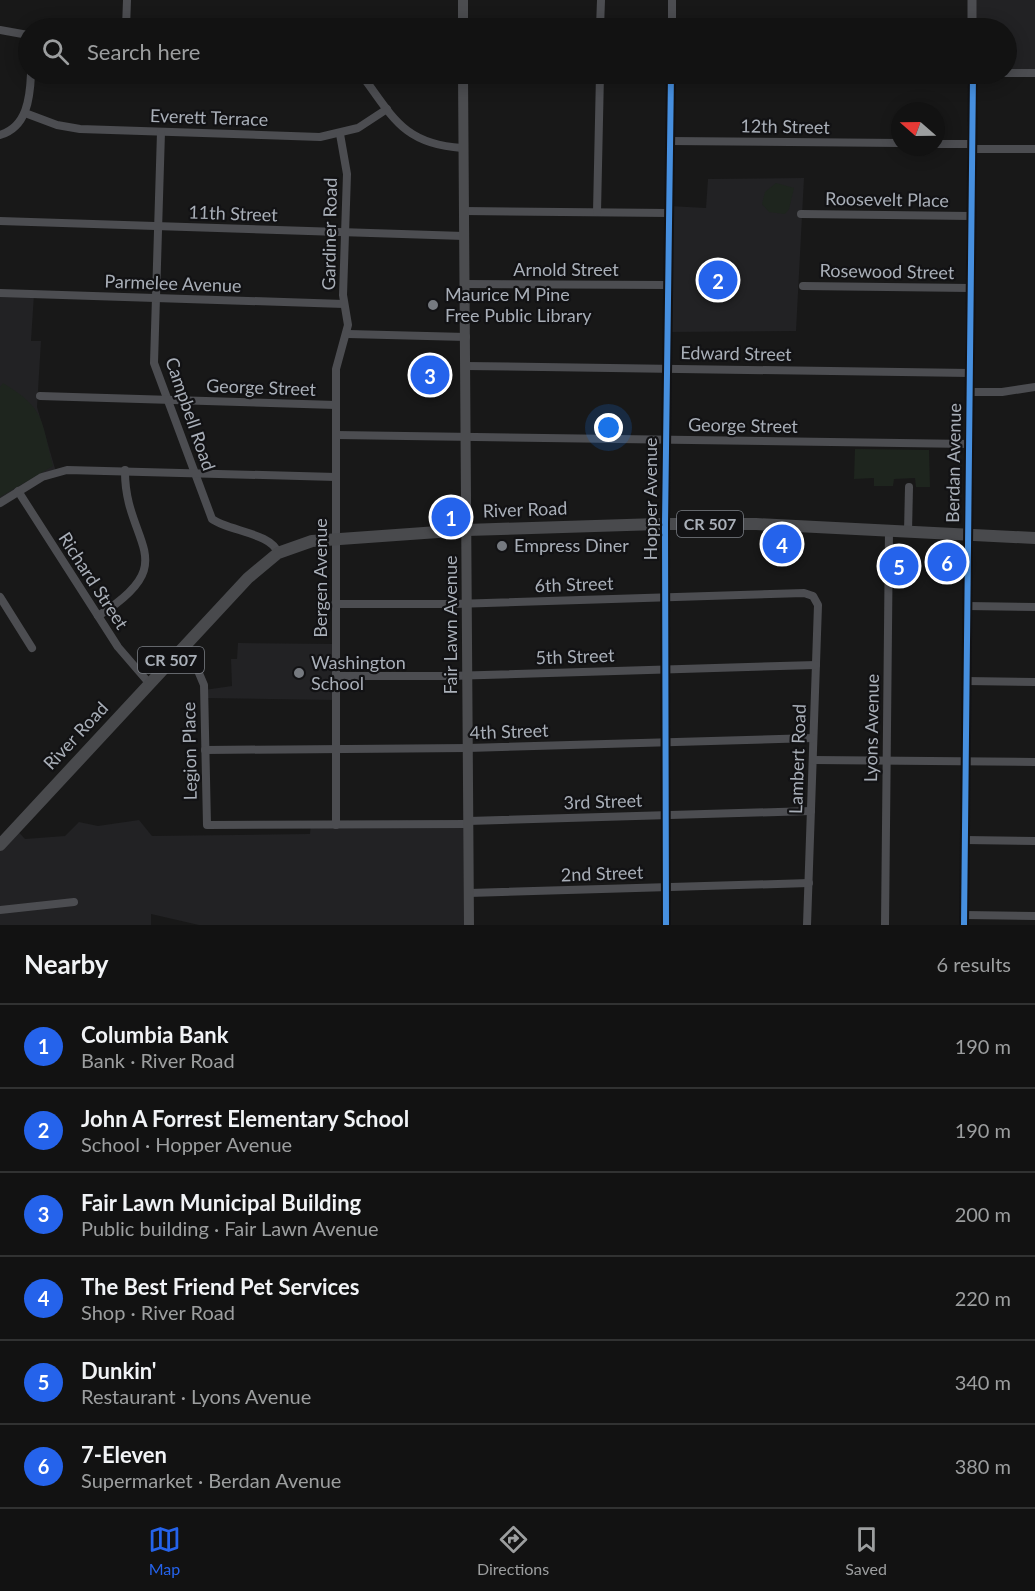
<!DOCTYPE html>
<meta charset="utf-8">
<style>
:root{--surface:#121212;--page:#1b1b1b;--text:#f1f3f6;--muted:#9c9e9f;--line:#313232;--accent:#2563eb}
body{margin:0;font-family:Lato,sans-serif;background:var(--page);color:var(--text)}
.compass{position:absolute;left:891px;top:102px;width:54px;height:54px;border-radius:50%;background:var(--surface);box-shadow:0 3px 15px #0003;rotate:290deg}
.you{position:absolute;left:609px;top:428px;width:21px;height:21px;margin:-15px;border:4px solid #fff;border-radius:50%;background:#1a73e8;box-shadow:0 0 0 9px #1a73e833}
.badge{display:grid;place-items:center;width:39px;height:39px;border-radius:50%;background:var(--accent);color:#fff;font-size:20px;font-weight:700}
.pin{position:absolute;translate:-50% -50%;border:3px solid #fff;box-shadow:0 2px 6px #0006}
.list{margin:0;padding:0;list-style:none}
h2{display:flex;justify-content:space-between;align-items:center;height:78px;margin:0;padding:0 24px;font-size:26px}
h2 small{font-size:20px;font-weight:400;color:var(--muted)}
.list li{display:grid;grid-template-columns:39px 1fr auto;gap:18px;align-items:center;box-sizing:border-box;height:84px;padding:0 24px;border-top:2px solid var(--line)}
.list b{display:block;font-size:22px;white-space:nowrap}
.list p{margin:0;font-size:20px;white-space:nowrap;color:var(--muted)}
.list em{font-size:20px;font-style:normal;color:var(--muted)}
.icon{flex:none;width:33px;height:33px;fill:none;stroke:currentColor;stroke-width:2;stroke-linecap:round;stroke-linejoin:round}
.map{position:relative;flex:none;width:1035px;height:925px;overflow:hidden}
.search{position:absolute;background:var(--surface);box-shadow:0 3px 15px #0003;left:18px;right:18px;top:18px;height:66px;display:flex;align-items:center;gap:15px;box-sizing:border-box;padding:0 21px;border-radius:33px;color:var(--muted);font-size:22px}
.sheet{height:582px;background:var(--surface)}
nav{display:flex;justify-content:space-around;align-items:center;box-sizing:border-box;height:84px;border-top:2px solid var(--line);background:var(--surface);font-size:16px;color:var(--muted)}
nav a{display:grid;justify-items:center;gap:3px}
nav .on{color:var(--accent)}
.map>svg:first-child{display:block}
.built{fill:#222224}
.green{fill:#1e251e}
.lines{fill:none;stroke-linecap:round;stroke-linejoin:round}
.minor{stroke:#4c4d51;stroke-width:8}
.tertiary{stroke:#4c4d51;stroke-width:9}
.secondary{stroke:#4b4c4f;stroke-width:10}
.primary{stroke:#494a4d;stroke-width:12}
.cycleway-casing{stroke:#121214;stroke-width:10}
.cycleway{stroke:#468fdf;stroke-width:6}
.poi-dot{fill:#767a80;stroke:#121214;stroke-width:2}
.labels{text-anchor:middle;stroke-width:4.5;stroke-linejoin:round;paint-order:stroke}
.shield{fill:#121214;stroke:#7c8087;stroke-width:1.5}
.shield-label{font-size:16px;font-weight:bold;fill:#a9afb8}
.street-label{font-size:18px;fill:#a9afb8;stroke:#121214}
.poi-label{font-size:18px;fill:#a9afb8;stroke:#121214;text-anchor:start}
</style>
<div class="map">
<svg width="1035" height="925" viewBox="0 0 1035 925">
<rect width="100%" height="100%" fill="#181818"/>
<g class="built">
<polygon points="972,0 1035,0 1035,73 1007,73 1006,28 972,28"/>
<polygon points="804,178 796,331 668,332 669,206 706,208 708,179"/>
<polygon points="0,293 34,294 31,341 41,341 37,407 56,472 0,503"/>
<polygon points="238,643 336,644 336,700 205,698 204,690 232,686 231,659 237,659"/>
<polygon points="139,820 152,836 310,834 311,823 468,824 469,925 199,925 151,914 151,925 0,925 0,845 15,828 25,839 65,836 79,822 98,826"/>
</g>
<g class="green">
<polygon points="776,183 794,188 789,209 785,214 769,212 762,204 765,192"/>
<path d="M3 383C46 409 41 420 53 466L0 497V387Z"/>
<polygon points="855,449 929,450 930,487 916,487 915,478 894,479 893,486 874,486 874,478 854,479"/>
</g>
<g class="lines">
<g class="minor">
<polyline points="126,28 127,0"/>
<polyline points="600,28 601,0"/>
<polyline points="672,28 672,0"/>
<polyline points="0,30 28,35"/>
<polyline points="1006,73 1035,73"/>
<path d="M361 74C393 117 403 144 462 148"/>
<polyline points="25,113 57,125 80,129 320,137 358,128 387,109"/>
<path d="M161 132 154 363 212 519C228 531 272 533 278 553"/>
<path d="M0 135C27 127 30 98 31 74"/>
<polyline points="670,141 900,143"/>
<polyline points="936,144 972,144"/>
<polyline points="972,149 1035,149"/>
<polyline points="464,211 669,213"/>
<polyline points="597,212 600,74"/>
<polyline points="801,214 971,216"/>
<polyline points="0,221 464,236"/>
<polyline points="464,284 668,285"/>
<polyline points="803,286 970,288"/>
<polyline points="0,293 344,304"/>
<polyline points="348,334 466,337"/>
<polyline points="465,366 970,373"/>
<polyline points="970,392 1002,392 1035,387"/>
<polyline points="40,396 336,405"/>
<polyline points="336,435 969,444"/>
<polyline points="18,491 118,647 149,683"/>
<polyline points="0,503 42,477 67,470 336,477"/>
<polyline points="908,532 909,487"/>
<polyline points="0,597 32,648"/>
<polyline points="335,604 454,604 804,593 813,596 818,605 807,925"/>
<polyline points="967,606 1035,607"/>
<path d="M98 616C186 561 124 544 125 470"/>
<polyline points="181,648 196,666 204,685 207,825 468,824"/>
<polyline points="336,676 449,676 816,665"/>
<polyline points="966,681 1035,682"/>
<polyline points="205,750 468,748 813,738"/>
<polyline points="813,760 1035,762"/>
<polyline points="468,821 811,811"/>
<polyline points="336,825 336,369 348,325 343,295 347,174 340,134"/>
<polyline points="965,840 1035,841"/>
<polyline points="469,893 809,883"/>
<polyline points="0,910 74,902"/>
<polyline points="964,915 1035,916"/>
<polyline points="666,925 665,524 671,74"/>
<polyline points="885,925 889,531"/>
<polyline points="964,925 968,535"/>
</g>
<g class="tertiary">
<polyline points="972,0 972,28"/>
<polyline points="968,535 973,74"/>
</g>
<g class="secondary">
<polyline points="463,0 463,28"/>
<polyline points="463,74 469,925"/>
</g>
<polyline class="primary" points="0,845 248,578 278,553 312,541 466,530 658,524 756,524 1035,538"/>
<g class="cycleway-casing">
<g id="cycleway">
<polyline points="666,925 665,524 671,74"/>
<polyline points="964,925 973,74"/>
</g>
</g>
<use href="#cycleway" class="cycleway"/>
</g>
<g class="poi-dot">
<circle cx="433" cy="305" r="6"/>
<circle cx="502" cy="546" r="6"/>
<circle cx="299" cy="673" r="6"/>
</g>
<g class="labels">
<g class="shield">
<rect x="677" y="511" width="66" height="26" rx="4.5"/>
<rect x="138" y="647" width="66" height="26" rx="4.5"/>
</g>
<g class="shield-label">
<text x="710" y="530">CR 507</text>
<text x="171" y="666">CR 507</text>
</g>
<g class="street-label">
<text transform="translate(209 118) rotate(2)" y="6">Everett Terrace</text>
<text transform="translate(785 127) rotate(1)" y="6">12th Street</text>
<text transform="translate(887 200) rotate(1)" y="6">Roosevelt Place</text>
<text transform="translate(233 214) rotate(2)" y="6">11th Street</text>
<text transform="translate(330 234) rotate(-89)" y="6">Gardiner Road</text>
<text x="566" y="276">Arnold Street</text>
<text transform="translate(887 272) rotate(1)" y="6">Rosewood Street</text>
<text transform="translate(173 284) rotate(2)" y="6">Parmelee Avenue</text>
<text transform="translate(736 354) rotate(1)" y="6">Edward Street</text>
<text transform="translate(261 388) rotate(2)" y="6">George Street</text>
<text transform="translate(190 414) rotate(71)" y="6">Campbell Road</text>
<text transform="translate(743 426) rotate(1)" y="6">George Street</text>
<text transform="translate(954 463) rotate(-89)" y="6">Berdan Avenue</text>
<text transform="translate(651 499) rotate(-90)" y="6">Hopper Avenue</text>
<text transform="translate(525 510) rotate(-2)" y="6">River Road</text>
<text transform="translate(321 578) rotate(-90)" y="6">Bergen Avenue</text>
<text transform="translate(93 581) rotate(57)" y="6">Richard Street</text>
<text transform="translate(574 585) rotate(-2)" y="6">6th Street</text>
<text transform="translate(451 625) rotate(-90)" y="6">Fair Lawn Avenue</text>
<text transform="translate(575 657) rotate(-2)" y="6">5th Street</text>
<text transform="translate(872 728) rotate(-89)" y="6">Lyons Avenue</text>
<text transform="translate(509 732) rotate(-2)" y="6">4th Street</text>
<text transform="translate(76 736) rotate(-47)" y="6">River Road</text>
<text transform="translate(190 751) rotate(-91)" y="6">Legion Place</text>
<text transform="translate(798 759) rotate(-88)" y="6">Lambert Road</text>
<text transform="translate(603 802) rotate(-2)" y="6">3rd Street</text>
<text transform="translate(602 874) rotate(-2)" y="6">2nd Street</text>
</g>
<g class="poi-label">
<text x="445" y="301">Maurice M Pine<tspan x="445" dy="21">Free Public Library</tspan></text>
<text x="514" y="552">Empress Diner</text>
<text x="311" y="669">Washington<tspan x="311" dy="21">School</tspan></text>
</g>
</g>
</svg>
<svg class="compass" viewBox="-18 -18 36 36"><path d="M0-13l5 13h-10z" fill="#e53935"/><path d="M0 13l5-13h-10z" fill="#9c9e9f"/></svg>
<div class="you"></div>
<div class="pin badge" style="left:451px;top:517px">1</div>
<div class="pin badge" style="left:718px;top:280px">2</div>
<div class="pin badge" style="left:430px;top:375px">3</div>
<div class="pin badge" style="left:782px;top:544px">4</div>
<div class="pin badge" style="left:899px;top:566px">5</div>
<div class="pin badge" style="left:947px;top:562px">6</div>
<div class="search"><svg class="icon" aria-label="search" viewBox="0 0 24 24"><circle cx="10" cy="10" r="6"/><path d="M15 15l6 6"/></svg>Search here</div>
</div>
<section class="sheet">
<h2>Nearby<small>6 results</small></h2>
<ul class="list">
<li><span class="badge">1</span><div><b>Columbia Bank</b><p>Bank · River Road</p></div><em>190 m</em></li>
<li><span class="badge">2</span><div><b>John A Forrest Elementary School</b><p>School · Hopper Avenue</p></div><em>190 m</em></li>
<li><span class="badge">3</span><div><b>Fair Lawn Municipal Building</b><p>Public building · Fair Lawn Avenue</p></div><em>200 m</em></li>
<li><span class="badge">4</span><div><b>The Best Friend Pet Services</b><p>Shop · River Road</p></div><em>220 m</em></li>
<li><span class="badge">5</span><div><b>Dunkin'</b><p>Restaurant · Lyons Avenue</p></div><em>340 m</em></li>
<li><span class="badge">6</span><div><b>7-Eleven</b><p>Supermarket · Berdan Avenue</p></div><em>380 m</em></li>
</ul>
</section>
<nav>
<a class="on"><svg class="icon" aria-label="map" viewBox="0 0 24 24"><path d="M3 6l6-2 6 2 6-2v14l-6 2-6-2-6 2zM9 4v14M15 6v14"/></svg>Map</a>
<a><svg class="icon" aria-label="directions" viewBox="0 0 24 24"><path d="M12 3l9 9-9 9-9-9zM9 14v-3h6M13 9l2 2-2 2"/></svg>Directions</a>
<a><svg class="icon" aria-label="saved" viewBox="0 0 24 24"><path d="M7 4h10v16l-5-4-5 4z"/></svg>Saved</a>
</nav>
